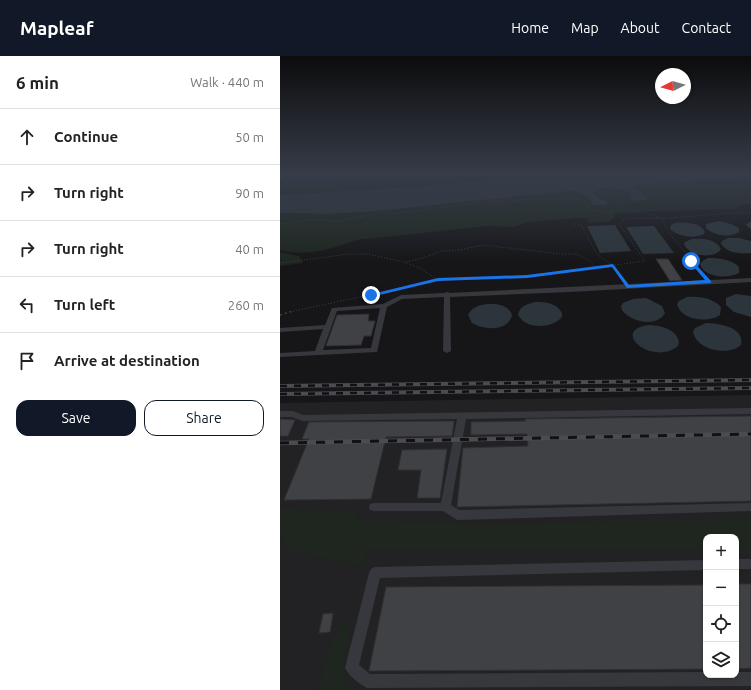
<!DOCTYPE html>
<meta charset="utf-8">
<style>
:root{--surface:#fff;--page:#f2f2f2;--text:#222;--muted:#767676;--line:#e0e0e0;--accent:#111827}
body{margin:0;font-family:Ubuntu,sans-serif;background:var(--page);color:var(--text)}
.controls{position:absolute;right:12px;bottom:12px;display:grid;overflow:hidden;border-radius:8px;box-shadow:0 1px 3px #0004}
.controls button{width:36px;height:36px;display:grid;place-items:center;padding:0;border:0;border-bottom:1px solid var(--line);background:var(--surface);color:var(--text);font:20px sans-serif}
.compass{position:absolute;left:375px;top:12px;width:36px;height:36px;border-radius:50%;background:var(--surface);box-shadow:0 1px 3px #0004;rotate:265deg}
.stop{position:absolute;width:12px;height:12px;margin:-9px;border:3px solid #1a73e8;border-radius:50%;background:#fff}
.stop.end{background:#1a73e8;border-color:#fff;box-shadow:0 1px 4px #0008}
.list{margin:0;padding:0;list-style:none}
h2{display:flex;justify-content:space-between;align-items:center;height:52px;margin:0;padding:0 16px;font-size:17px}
h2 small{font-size:13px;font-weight:400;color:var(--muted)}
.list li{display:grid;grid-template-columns:26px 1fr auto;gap:12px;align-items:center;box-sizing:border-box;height:56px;padding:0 16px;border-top:1px solid var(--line)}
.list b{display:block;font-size:15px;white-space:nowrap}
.list em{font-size:13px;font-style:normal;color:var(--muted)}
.actions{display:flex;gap:8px;padding:12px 16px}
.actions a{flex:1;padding:9px 0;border:1px solid var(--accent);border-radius:12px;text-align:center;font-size:14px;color:var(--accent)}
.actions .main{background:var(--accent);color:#fff}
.icon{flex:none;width:22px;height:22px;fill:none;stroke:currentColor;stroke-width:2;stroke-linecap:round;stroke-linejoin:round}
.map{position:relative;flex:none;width:471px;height:634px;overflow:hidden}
header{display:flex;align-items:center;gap:24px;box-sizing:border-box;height:56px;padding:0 20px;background:var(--accent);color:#fff}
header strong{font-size:19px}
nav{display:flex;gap:22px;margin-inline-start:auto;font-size:14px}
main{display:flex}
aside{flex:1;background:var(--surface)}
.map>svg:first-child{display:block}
.built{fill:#222225;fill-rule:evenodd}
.green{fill:#1e261f}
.water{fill:#2c353c}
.building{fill:#404145;stroke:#303034}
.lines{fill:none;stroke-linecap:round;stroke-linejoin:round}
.path-far1{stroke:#3d3f44;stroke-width:1;stroke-dasharray:1 2;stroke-linecap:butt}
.path{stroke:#3d3f44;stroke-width:1.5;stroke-dasharray:2 3;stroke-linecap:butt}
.minor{fill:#37383d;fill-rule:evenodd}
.highway{fill:#63666e;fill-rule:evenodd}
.rail-far1-casing{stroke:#4a4c52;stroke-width:4}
.rail-casing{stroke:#4a4c52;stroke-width:4.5}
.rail-far1{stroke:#111113;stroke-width:2.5;stroke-dasharray:7;stroke-linecap:butt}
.rail{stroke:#111113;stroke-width:3;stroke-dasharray:9;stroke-linecap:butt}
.route{fill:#1a73e8}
</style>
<header>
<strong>Mapleaf</strong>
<nav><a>Home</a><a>Map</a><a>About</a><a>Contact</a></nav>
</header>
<main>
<aside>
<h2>6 min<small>Walk · 440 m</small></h2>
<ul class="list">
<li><svg class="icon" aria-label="ahead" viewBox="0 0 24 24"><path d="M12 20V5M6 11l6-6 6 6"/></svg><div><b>Continue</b></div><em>50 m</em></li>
<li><svg class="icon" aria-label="right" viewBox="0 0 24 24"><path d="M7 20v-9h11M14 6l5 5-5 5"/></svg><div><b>Turn right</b></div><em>90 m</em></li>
<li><svg class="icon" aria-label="right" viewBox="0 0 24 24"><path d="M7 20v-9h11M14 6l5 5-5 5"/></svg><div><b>Turn right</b></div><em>40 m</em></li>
<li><svg class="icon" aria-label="left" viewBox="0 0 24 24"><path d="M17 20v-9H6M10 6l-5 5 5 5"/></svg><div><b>Turn left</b></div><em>260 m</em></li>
<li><svg class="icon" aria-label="arrive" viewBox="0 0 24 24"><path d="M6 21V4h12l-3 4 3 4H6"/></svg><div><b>Arrive at destination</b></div></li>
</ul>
<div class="actions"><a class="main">Save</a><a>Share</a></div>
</aside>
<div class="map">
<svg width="471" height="634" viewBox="0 0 471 634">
<rect width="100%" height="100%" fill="#161618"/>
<path class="built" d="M471 339V634H0V347ZM426 481H456V619H426Z"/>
<g class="green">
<polygon points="52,119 262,119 146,130 0,139 0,124"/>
<path d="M471 122V148H465L454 153 335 156V161L328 166 309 167 307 162H299L246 166 234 171 208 170 76 184C52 193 26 201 0 194V157L45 158 87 156 292 135C302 136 308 139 313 149H327V146L318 141 314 137C321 131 339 130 348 136 349 137 350 139 352 141 356 145 361 145 367 144L368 142 356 132 358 129Z"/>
<polygon points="0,196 19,200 23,207 0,210"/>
<polygon points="0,452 75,456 79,465 226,468 471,462 471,493 456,493 456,481 426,481 426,493 87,493 82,510 3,493 5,481 0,479"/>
<polygon points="61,568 69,570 62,614 67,629 74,634 39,634 46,602"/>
</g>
<g class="water">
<path d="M262 119H471V122L358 129 356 132 368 142 367 144 354 145 351 143 349 137C339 132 322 129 314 137L318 141 327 146V149H313C308 139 302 136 292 135L87 156 45 158 0 157V139L146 130Z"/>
<path d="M439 165 451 168 459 172V176C450 182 434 180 426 172V168Z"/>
<path d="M395 167C404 166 420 166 425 176L424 178C414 183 399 181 390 173L391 169Z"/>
<polygon points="335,169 351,195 320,197 307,170"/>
<polygon points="374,170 394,197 363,198 346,171"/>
<path d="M448 182H459L471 185V197C461 198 445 197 441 187L442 185Z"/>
<path d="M412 183C422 182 436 183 441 193 434 204 408 200 404 188L405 186Z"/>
<path d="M428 202C439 202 451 203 459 211V217C448 223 424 222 420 208L424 204Z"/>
<polygon points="456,238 471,240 471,261 454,256 446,249 446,242"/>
<path d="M407 241C420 240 432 242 441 251L440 259C429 267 401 265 397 248L399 245Z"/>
<path d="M366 242 382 250 385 257C377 272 350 266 342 254L341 250 343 247 353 243Z"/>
<path d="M255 246C266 246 277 247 282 257V261C272 273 244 274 238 258 241 249 248 248 255 246Z"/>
<path d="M207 248C217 248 228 248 232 259 228 276 203 274 192 267L188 259C192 251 199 249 207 248Z"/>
<path d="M426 267C438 267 465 271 461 289 449 300 417 295 413 276L415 272Z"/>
<path d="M370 269C382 270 397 273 399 287L397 291C370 310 329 273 370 269Z"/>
</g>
<g class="building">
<polygon points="376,203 388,203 402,224 390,225"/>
<polygon points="89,258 88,265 95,265 91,280 84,280 81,289 46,290 57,259"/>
<polygon points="471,360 471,445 177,451 183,392 248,390 247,378 191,379 191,366 246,365 245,363"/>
<polygon points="0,363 15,364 8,380 0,380"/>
<polygon points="174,365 172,380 106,381 91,443 4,444 29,383 22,383 29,366"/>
<polygon points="167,393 160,442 137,442 141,414 118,414 122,394"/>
<polygon points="456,528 471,528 471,612 456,613"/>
<polygon points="426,529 426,613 89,615 106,531"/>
<polygon points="53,557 50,576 39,577 43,558"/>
</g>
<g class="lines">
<g class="path-far1">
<polyline points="4,125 57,119"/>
<polyline points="319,136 338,148 380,162"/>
<polyline points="383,163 386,173 424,220"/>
<path d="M0 168 31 164 59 165 105 156 111 158 196 147 256 143 263 145 292 141 302 144C308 161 344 156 359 156"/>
<polyline points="295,168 301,169 317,198 333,210 343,224"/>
<polyline points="126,206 143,202 161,195 179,194 203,189 281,198 297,198 310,205 316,212"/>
<path d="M0 207 69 198H88L124 206 140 212 158 224 247 221 365 205 339 168C344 161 354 162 362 162 398 164 434 156 471 157"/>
<polyline points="10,256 158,224"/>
</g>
<polyline class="path" points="0,259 13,255"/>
<g class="minor">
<polygon points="471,165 471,173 466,169"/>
<path d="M471 222V226L290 236 170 241 171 295 167 297 163 295 164 241 122 243 107 251 97 296 0 301V297L35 295 43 273 0 276V272L45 269 52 252 103 248 121 239 164 237 167 236 170 237ZM100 252 91 292 43 294 57 255Z"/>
<polygon points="471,352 471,358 186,363 171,449 179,454 471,447 471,455 177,464 163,455 94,455 90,454 89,451 90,448 94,447 161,447 177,363 22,365 12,361 0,361 0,355 13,355 23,359"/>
<rect x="456" y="503" width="15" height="10"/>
<path d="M426 504V514L100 522 79 609 90 618 426 616V619H456V616H471V630L87 632C79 628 69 620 65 612L89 517 91 513 95 511Z"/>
</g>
<polygon class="highway" points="0,119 5,119 0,123"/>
<g class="rail-far1-casing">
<g id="rail-far1">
<polyline points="0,330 471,324"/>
<polyline points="0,338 471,332"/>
</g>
</g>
<g class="rail-casing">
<polyline id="rail" points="0,387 471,378"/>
</g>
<use href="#rail-far1" class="rail-far1"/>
<use href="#rail" class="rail"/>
</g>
<linearGradient id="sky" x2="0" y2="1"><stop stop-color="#0c0c0d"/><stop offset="0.57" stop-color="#363c48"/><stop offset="1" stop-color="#363c48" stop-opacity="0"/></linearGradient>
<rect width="471" height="207" fill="url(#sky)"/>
<polygon class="route" points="411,203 431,225 431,227 347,232 332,211 247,222 158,225 91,241 88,239 158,222 247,219 333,208 349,229 425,224 409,205"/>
</svg>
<div class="controls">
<button>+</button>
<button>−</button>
<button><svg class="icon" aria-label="locate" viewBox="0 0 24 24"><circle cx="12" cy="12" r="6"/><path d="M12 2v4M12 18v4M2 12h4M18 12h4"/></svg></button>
<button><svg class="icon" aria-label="layers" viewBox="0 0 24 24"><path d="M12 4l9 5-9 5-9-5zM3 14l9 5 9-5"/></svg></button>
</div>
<svg class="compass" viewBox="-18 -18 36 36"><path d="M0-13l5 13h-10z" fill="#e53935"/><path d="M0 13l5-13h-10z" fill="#767676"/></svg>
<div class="stop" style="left:411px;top:205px"></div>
<div class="stop end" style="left:91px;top:239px"></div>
</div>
</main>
